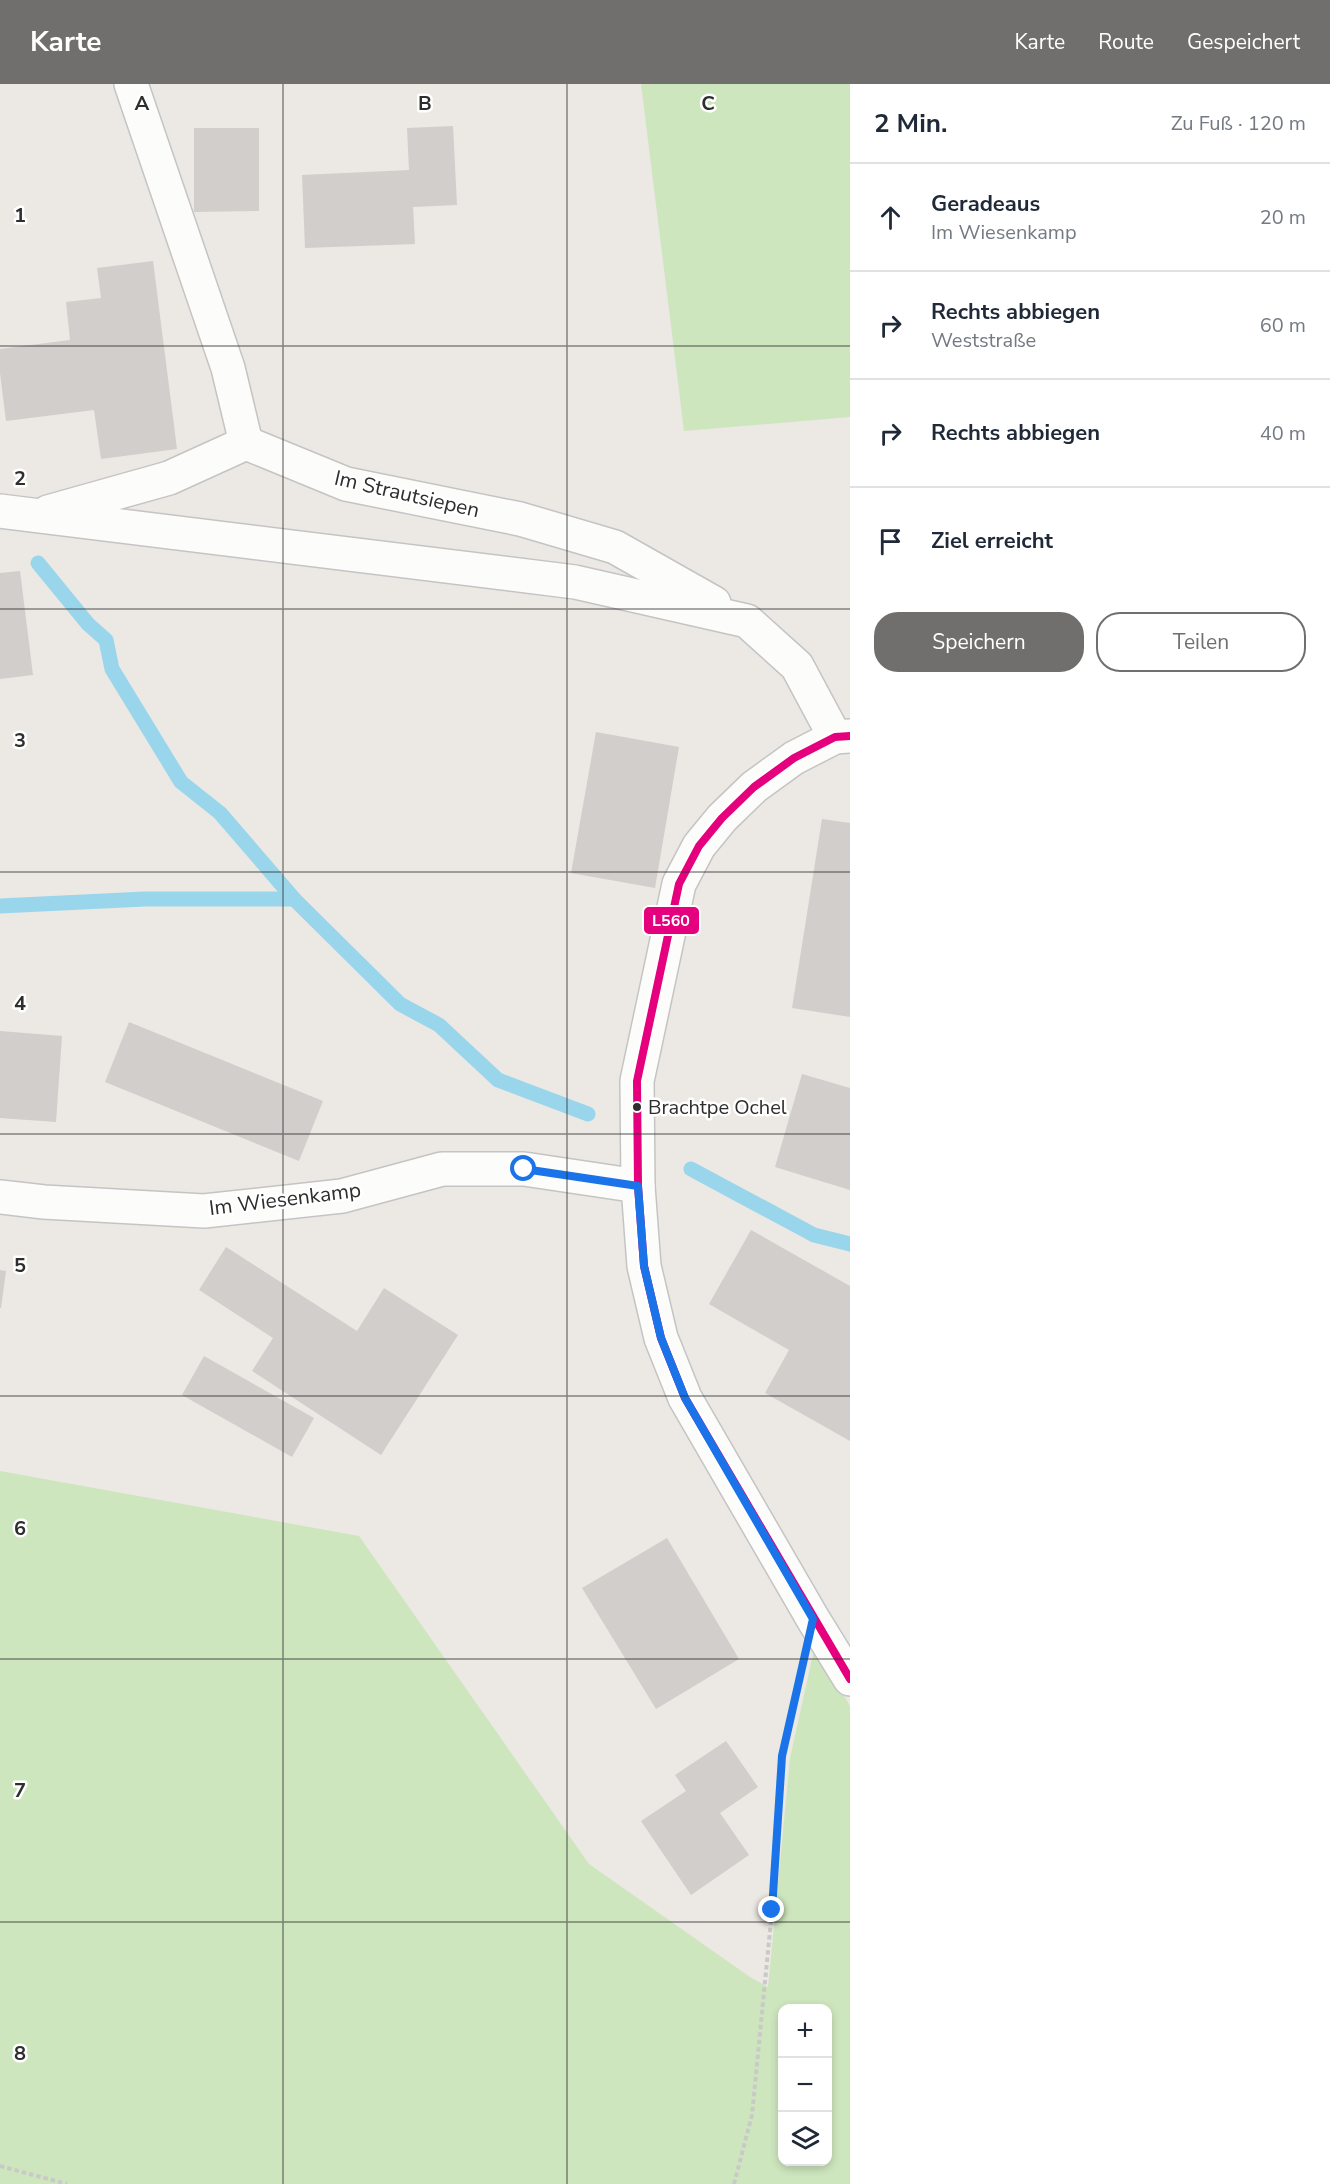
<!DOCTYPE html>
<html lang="de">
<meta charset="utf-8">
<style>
:root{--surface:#fff;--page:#f6f6f7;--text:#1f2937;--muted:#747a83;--line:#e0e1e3;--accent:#706f6e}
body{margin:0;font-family:"Nunito Sans",sans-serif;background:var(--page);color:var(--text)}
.controls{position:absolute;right:18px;bottom:18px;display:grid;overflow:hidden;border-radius:12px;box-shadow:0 3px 9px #0003}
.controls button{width:54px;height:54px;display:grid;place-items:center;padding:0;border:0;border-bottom:2px solid var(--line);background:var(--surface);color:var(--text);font:30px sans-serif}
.stop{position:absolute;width:18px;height:18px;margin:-14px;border:4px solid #1a73e8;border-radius:50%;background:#fff}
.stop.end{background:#1a73e8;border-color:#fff;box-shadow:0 2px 6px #0008}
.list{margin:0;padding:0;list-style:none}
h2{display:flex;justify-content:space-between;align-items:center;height:78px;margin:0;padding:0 24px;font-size:26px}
h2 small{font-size:20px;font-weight:400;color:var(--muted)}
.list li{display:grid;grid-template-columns:39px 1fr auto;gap:18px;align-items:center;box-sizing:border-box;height:108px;padding:0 24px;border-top:2px solid var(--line)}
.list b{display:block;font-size:22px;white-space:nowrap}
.list p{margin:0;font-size:20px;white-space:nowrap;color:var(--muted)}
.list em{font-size:20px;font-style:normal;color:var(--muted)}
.actions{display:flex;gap:12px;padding:18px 24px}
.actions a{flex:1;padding:14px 0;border:2px solid var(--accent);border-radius:24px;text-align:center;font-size:21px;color:var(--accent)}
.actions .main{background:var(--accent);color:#fff}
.icon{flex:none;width:33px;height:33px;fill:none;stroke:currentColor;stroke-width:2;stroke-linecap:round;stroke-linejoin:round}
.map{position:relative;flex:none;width:850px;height:2100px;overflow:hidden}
header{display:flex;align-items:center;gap:36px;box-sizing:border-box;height:84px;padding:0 30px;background:var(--accent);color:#fff}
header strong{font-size:28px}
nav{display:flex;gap:33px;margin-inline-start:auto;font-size:21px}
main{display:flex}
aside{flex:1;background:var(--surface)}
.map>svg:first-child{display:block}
.green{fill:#cee6be;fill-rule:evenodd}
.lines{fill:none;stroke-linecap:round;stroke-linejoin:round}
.stream{stroke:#99d6ec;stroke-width:15}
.building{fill:#d1cecb}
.street-casing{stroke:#c5c4c5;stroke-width:36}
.secondary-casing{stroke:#c5c4c5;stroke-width:36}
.path{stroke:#c9c9c8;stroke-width:4;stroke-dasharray:4.5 3;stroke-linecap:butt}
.street{stroke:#fcfcfb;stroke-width:33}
.secondary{stroke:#fcfcfb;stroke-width:33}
.bus-1-casing{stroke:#fff;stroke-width:12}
.bus-1{stroke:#e5007d;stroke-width:8}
.route{stroke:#1a73e8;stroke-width:8}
.grid{fill:none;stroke:#2e2e2e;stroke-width:1.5;stroke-opacity:0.55}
.bus-dot{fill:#2e2e2e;stroke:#fff;stroke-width:2}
.labels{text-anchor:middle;stroke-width:5;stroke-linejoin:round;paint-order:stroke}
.bus-label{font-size:20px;fill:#2e2e2e;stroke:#fff;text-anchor:start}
.street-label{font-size:21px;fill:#2e2e2e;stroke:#fff}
.grid-label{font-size:20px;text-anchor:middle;font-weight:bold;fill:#2e2e2e;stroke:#fff;stroke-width:5;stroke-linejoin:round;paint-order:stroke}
.line-badge{stroke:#fff;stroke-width:2}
.badge-label{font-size:16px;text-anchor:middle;font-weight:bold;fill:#fff}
</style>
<header>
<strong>Karte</strong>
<nav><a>Karte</a><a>Route</a><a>Gespeichert</a></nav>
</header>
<main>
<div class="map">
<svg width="850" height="2100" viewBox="0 0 850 2100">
<rect width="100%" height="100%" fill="#ece8e4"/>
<g class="green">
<polygon points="641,0 850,0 850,333 684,347"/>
<path d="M0 1387 359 1452 589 1780 750 1893 768 1903 790 1674 815 1561 850 1622V2100H0ZM782 1924H828V2078H782Z"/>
</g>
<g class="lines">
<g class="stream">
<polyline points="38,479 88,540 106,556 112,585 181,698 220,729 294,815 400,920 439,941 498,996 588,1030"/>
<polyline points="0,822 145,815 294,815"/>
<polyline points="691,1085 814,1151 850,1160"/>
</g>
</g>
<g class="building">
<polygon points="453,42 457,121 413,123 415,160 305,164 302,91 409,86 407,44"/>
<polygon points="194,44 259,44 259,127 194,128"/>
<polygon points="153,177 177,365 101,375 94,326 6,337 0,289 0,265 70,256 66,218 101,214 97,184"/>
<polygon points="20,487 33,591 0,595 0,489"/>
<polygon points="596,648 679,663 655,804 571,789"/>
<polygon points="822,735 850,739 850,933 792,924"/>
<polygon points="129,938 323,1017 299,1077 105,998"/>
<polygon points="0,947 62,952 56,1038 0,1034"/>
<polygon points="802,990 850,1004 850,1106 775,1083"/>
<polygon points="751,1146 850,1202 850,1357 765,1309 789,1266 709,1220"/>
<polygon points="226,1163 357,1247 384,1204 458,1251 381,1371 252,1287 273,1254 199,1206"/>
<polygon points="0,1186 6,1187 1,1224 0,1224"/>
<polygon points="204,1272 314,1334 292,1373 182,1311"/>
<polygon points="667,1454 739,1575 656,1625 582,1504"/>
<polygon points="726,1657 758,1703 720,1729 749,1771 691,1811 641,1737 686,1707 675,1691"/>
</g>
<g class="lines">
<g class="street-casing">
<g id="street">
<polyline points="131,0 228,284 246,359"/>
<polyline points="246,359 346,400 520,435 615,463 714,519"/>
<polyline points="0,427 575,498 747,537 797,582 835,653"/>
<polyline points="48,428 169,394 246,359"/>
<polyline points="0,1113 44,1118 204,1127 342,1112 442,1085 524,1085 638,1102"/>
</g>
</g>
<g class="secondary-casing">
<polyline id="secondary" points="850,652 835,653 794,674 754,703 722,734 699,762 679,800 637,997 638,1102 644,1182 661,1254 685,1314 813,1535 850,1595"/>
</g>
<g class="path">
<polyline points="0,2082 67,2100"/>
<polyline points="734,2100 752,2031 772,1826 782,1672 799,1596"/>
</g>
<use href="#street" class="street"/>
<use href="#secondary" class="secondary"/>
<g class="bus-1-casing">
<polyline id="bus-1" points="850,652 835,653 794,674 754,703 722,734 699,762 679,800 637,997 638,1102 644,1182 661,1254 685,1314 850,1595"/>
</g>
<use href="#bus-1" class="bus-1"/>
</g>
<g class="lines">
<polyline class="route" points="524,1085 638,1102 644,1182 661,1254 685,1314 813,1535 782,1672 772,1826"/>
</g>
<path class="grid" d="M283 0V2100M567 0V2100M0 262H850M0 525H850M0 788H850M0 1050H850M0 1312H850M0 1575H850M0 1838H850"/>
<circle class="bus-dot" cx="637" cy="1023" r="5"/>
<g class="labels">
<g class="bus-label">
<text x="648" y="1030">Brachtpe Ochel</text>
</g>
<g class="street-label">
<text transform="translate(407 410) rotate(13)" y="7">Im Strautsiepen</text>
<text transform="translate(285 1115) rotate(-7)" y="7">Im Wiesenkamp</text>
</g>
</g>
<g class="grid-label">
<text x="142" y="26">A</text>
<text x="425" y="26">B</text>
<text x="708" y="26">C</text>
<text x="20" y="138">1</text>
<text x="20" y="401">2</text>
<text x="20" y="663">3</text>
<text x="20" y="926">4</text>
<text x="20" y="1188">5</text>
<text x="20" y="1451">6</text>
<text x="20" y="1713">7</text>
<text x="20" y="1976">8</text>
</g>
<rect class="line-badge" x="643" y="822" width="57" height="29" rx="6" fill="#e5007d"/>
<g class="badge-label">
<text x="671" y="842">L560</text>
</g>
</svg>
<div class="controls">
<button>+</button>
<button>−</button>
<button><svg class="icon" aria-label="layers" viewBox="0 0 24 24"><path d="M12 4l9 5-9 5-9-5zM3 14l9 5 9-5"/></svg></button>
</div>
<div class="stop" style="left:524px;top:1085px"></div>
<div class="stop end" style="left:772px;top:1826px"></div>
</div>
<aside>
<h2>2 Min.<small>Zu Fuß · 120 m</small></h2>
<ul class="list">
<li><svg class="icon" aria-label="ahead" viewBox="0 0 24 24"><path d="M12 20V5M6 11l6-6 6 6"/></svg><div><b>Geradeaus</b><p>Im Wiesenkamp</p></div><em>20 m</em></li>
<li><svg class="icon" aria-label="right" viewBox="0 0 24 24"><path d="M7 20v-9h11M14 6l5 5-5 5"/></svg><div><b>Rechts abbiegen</b><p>Weststraße</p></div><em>60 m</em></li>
<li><svg class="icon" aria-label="right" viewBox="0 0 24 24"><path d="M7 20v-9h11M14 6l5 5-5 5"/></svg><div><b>Rechts abbiegen</b></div><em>40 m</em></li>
<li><svg class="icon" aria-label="arrive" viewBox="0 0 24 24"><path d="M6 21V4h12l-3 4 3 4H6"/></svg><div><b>Ziel erreicht</b></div></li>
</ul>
<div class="actions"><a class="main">Speichern</a><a>Teilen</a></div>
</aside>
</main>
